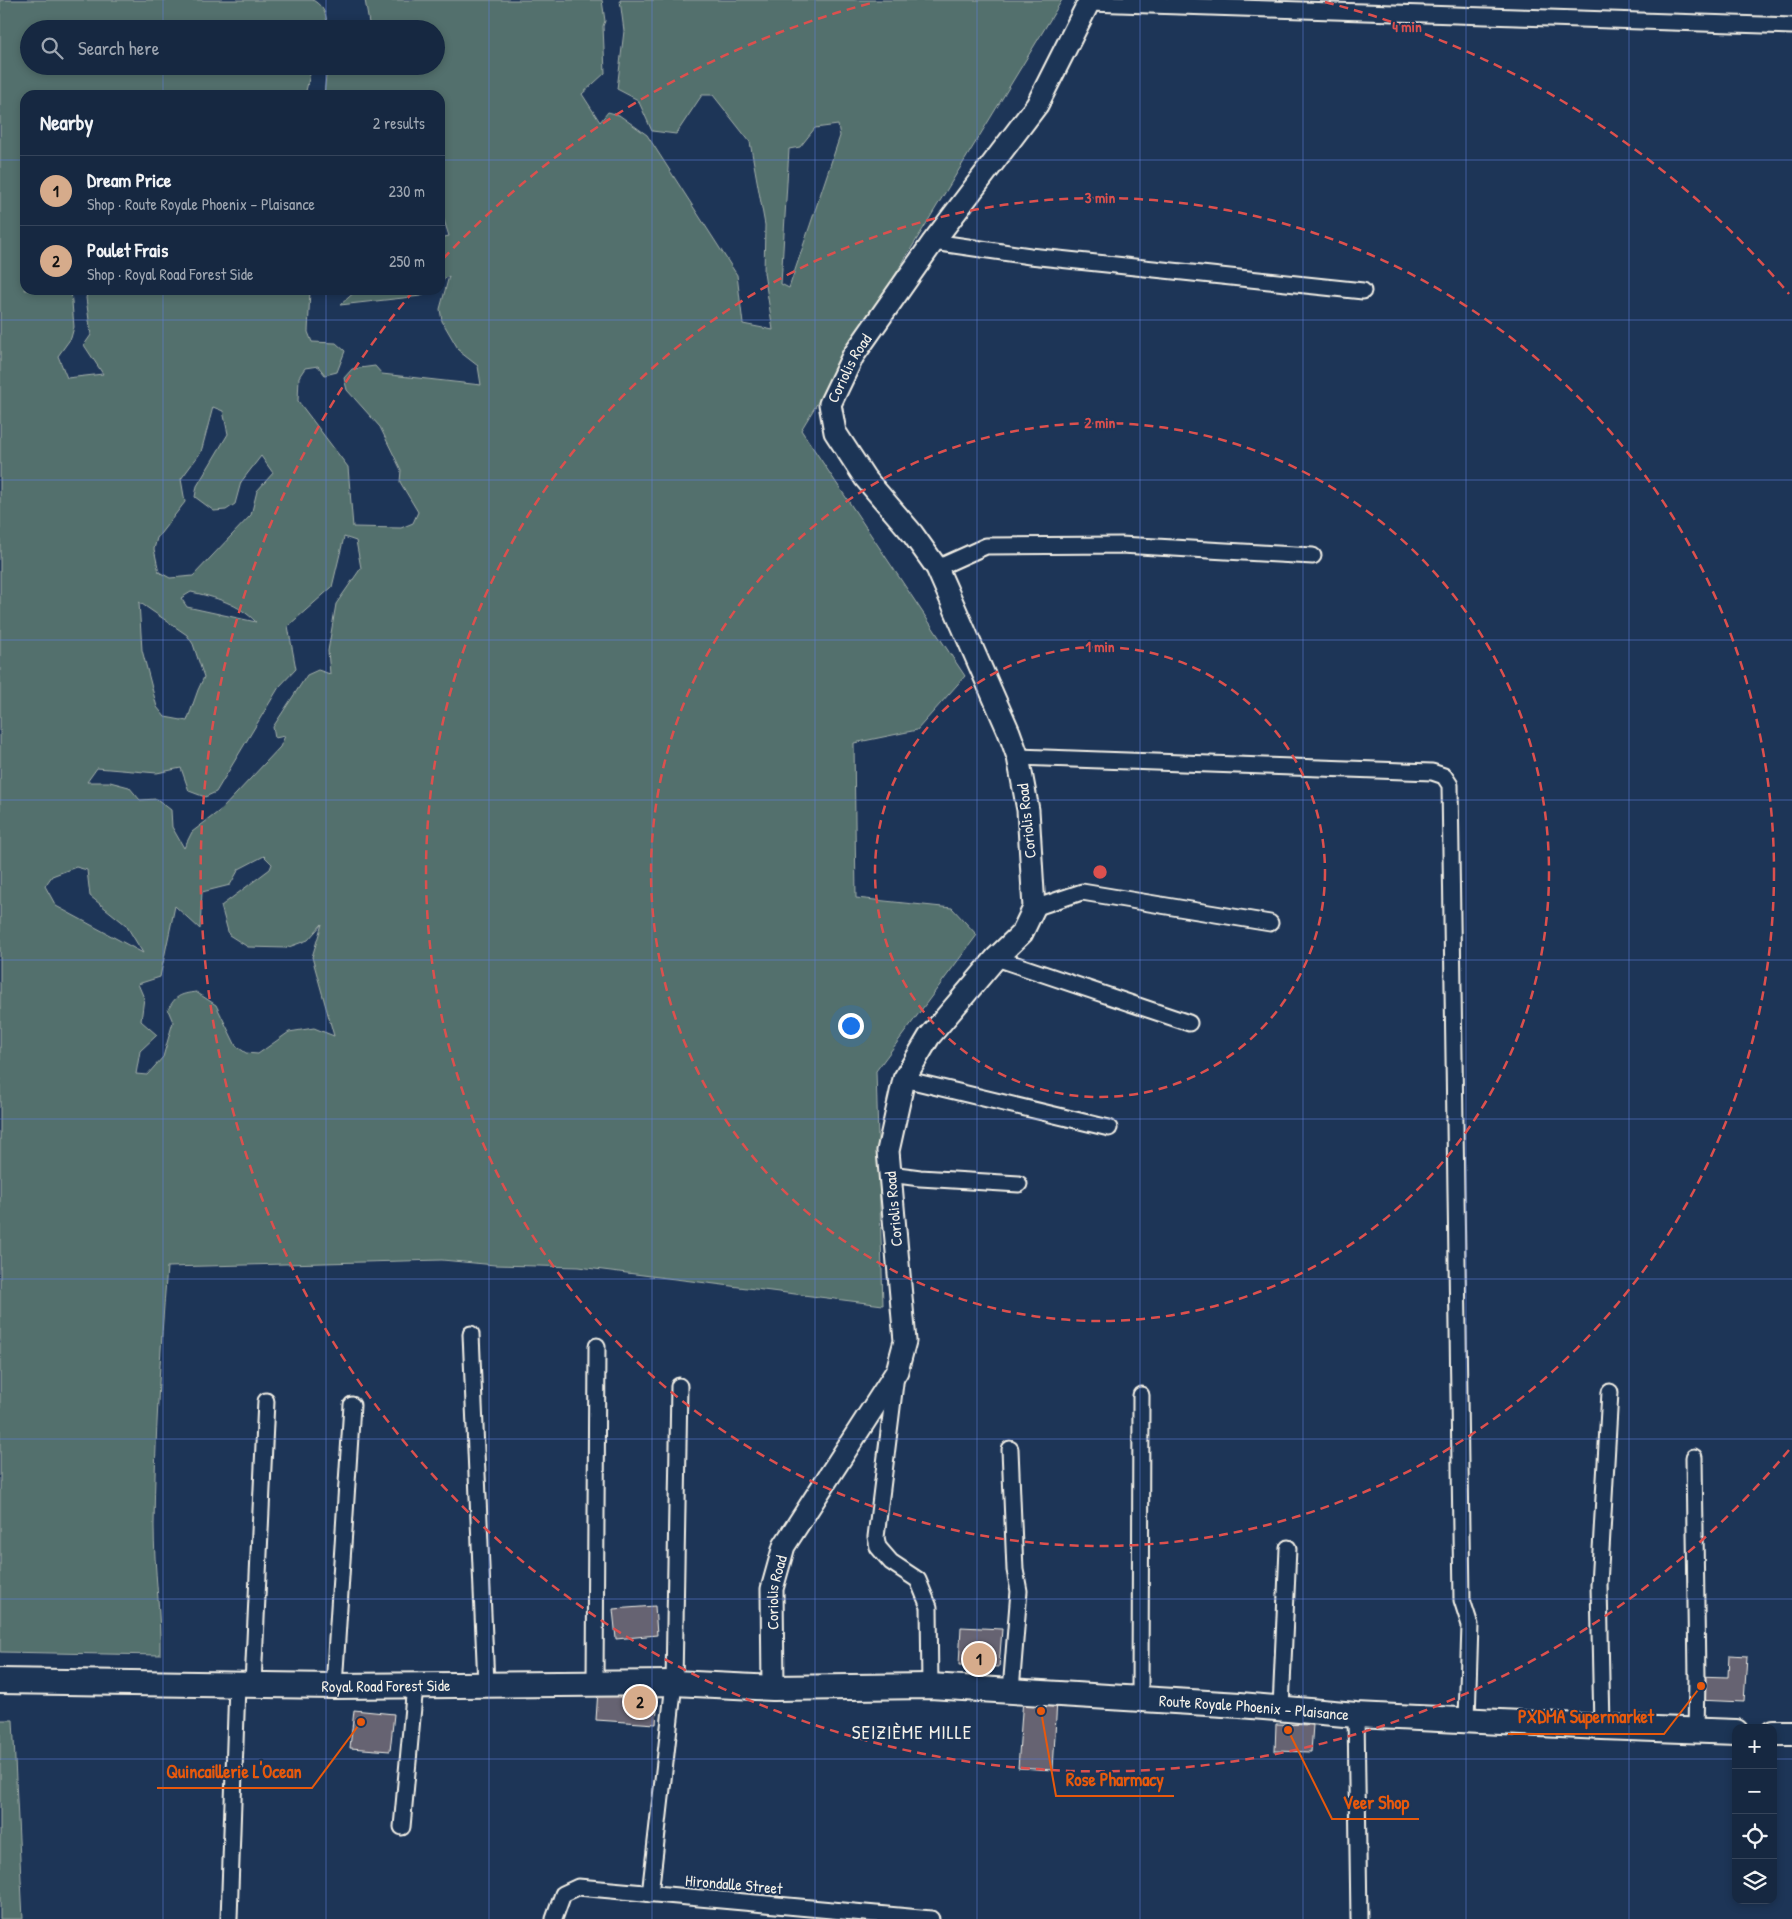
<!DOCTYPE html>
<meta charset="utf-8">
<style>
:root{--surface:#162841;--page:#23344c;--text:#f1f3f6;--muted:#9ea6b1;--line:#35445a;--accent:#d6ab8b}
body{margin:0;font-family:"Patrick Hand",sans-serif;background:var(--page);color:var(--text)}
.controls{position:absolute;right:15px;bottom:15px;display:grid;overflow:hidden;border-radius:10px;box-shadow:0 2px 8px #0003}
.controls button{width:45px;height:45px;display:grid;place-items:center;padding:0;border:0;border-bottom:1px solid var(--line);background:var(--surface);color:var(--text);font:25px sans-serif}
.you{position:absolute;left:850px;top:1025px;width:18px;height:18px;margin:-12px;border:4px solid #fff;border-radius:50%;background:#1a73e8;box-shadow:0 0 0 8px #1a73e833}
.badge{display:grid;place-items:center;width:32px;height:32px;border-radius:50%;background:var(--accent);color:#111;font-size:16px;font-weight:700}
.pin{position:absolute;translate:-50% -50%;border:2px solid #fff;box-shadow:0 1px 5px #0006}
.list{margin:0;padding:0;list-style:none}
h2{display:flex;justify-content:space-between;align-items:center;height:65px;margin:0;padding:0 20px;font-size:21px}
h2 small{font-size:16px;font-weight:400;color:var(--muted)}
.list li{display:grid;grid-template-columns:32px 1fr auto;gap:15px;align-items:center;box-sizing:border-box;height:70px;padding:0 20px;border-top:1px solid var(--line)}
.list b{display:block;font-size:19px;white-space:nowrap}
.list p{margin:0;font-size:16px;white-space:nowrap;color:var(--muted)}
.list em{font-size:16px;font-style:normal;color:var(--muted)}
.icon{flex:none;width:28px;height:28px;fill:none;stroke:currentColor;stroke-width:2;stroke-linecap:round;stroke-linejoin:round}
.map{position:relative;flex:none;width:1792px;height:1919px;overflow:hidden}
.search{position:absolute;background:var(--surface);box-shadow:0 2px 8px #0003;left:20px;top:20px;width:425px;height:55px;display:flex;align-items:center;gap:12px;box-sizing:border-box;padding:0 18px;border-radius:28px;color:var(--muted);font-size:19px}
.panel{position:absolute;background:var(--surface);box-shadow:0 2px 8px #0003;left:20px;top:90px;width:425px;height:205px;border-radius:15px}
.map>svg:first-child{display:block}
.green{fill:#536f6d;stroke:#a4b0aa;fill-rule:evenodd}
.building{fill:#666372;stroke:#f4f1e8}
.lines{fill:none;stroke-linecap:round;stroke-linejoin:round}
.street-casing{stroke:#f4f1e8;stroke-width:19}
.secondary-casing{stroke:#f4f1e8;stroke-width:25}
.primary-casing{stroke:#f4f1e8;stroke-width:28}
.street{stroke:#1d3557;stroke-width:15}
.secondary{stroke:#1d3557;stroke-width:21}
.primary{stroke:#1d3557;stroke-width:24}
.grid{fill:none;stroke:#5e7fdd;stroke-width:1;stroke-opacity:0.55}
.ring{fill:none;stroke:#dc504e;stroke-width:2.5;stroke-dasharray:9 6}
.labels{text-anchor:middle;stroke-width:4;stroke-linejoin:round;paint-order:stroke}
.street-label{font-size:16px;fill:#f4f1e8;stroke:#1d3557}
.quarter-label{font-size:19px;letter-spacing:1px;fill:#f4f1e8;stroke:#1d3557}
.centre{fill:#dc504e;stroke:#1d3557;stroke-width:2.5}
.ring-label{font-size:15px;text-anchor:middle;font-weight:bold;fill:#dc504e;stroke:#1d3557;stroke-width:4;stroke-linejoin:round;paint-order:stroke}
.leader{fill:none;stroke:#e8590c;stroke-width:2}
.callout-dot{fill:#e8590c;stroke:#1d3557;stroke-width:2}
.callout-label{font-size:18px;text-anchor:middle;font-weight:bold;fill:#e8590c;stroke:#1d3557;stroke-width:4;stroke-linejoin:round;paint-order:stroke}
</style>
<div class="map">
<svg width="1792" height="1919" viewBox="0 0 1792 1919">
<rect width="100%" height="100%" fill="#1d3557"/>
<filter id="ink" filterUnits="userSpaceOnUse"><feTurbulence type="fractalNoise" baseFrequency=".02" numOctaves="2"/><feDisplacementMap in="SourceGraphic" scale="10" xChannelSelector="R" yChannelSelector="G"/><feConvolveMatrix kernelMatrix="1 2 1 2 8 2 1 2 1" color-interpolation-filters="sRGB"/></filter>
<g filter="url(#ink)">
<g class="green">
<path d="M0 0H313C325 8 327 15 327 29H29V66H312L305 95H25V290H71L74 327 71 338 58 356 67 378 103 374 84 345 91 335 86 298 88 290H310L308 332 312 342 336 343 345 351 337 372 325 375 318 366 305 368 299 377 298 401 348 467 353 527 401 528 413 523 418 512 400 482 401 470 380 427 347 390 344 378 352 369 375 366 382 374 481 385 478 366 460 352 442 321 440 309 449 276 440 282V238L449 236 440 208V95H324L327 66H436V29H370L365 0H602L605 21 603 26 605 73 582 94 600 122 608 112 619 115 647 135 737 275 743 324 773 330 764 273 765 225 750 142 713 95H702L676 134 652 131 638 100 617 89 624 31 620 0H1062L801 430 965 676 917 730 854 743 856 898 952 908 977 935 876 1071 883 1305 579 1267 495 1265 442 1260 167 1267C160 1353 155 1439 154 1526 154 1569 161 1612 160 1655L0 1652ZM838 125 840 136 789 288 781 284 789 149 800 147 815 128ZM213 407 223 411 228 434 197 486 195 497 214 511 226 510 235 504 241 482 261 456 273 473 257 491 251 515 193 576 170 578 159 572 154 549 157 538 185 502 181 479 201 452ZM344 537 356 541 361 568 336 604 328 651 330 674 318 670 307 675 273 727 275 738 285 736 280 747 222 809 192 832 184 848 172 827 171 810 157 799 140 800 129 787 110 782H87L97 768 157 773 181 768 189 791 205 797 216 792 279 687 296 669 288 626 332 587ZM191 592C215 597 239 604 256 622L187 607 181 598ZM139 602 187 635 193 644 204 677 198 690 187 721 165 717 157 707 142 650ZM264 856 272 864 270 869 221 906 229 935 248 947 286 948 308 940 322 924 312 957 334 1036 314 1028 289 1032 258 1054 246 1053 236 1046 216 1005 196 992C180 994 175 996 168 1010L173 1022 163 1057 147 1075 136 1074 140 1051 157 1035 141 1021 144 998 138 984 160 977 175 906 200 929 202 892 230 885 239 869ZM76 867 87 870 90 896 126 925 143 953 56 906 45 886 52 876Z"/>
<polygon points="357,290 429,290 421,296 340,305"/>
<polygon points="0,1720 13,1720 23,1919 0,1919"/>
</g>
<g class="building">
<polygon points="655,1606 657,1635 616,1639 613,1609"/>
<polygon points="961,1627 1002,1629 999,1667 959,1665"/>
<polygon points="1729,1655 1747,1656 1744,1702 1697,1700 1698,1676 1728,1677"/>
<polygon points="598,1690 658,1694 656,1724 596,1720"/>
<polygon points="1023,1698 1057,1700 1053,1770 1018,1768"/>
<polygon points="354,1710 394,1714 390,1751 350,1748"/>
<polygon points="1276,1724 1313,1725 1311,1752 1275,1751"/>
</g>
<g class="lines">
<g class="street-casing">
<g id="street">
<polyline points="1089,3 1792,26"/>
<polyline points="933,242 1030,256 1363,291"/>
<polyline points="937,568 986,546 1121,545 1313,556"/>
<polyline points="1018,757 1432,772 1444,776 1450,785 1462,1600 1470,1625 1467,1719"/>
<polyline points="1034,908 1082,892 1270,923"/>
<polyline points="996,958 1189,1023"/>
<polyline points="904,1079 1109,1128"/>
<polyline points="890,1174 920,1178 1019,1184"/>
<polyline points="471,1334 486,1684"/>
<polyline points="896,1375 876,1537 878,1547 891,1562 918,1580 929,1607 930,1686"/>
<polyline points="1010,1449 1015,1570 1019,1591 1011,1690"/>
<polyline points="1694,1457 1697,1679 1696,1730"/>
<polyline points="595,1683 597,1346"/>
<polyline points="253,1684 266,1401"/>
<polyline points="334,1686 352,1405"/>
<polyline points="1140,1698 1141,1395"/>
<polyline points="1281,1708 1288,1548"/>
<polyline points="1356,1715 1359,1919"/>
<polyline points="1602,1727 1599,1585 1610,1392"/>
<polyline points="402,1827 415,1685"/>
<polyline points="650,1894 674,1683 679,1386"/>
<polyline points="229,1919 237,1685"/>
<polyline points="554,1919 563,1894 578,1887 931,1919"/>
</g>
</g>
<g class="secondary-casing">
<g id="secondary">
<path id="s1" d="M773 1688 772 1589 784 1546 897 1371 905 1341 888 1151 904 1079 929 1037 996 958 1022 933 1034 908 1028 810 1018 757 1009 732 937 568 912 533 865 478 835 432 830 404 853 356 933 242 1037 105 1090 0"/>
</g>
</g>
<g class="primary-casing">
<g id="primary">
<path id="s2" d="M0 1681 334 1686 674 1683 773 1688 930 1686 1240 1705 1356 1715 1602 1727 1736 1732"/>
<polyline points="1773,1733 1792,1733"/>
</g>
</g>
<use href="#street" class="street"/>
<use href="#secondary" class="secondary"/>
<use href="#primary" class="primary"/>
</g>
</g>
<path class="grid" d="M163 0V29M326 0V29M489 0V1919M652 0V1919M815 0V1919M977 0V1919M1140 0V1919M1303 0V1919M1466 0V1919M1629 0V1919M163 66V95M326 66V95M0 160H25M440 160H1792M163 290V1919M326 290V1919M0 320H1792M0 480H1792M0 640H1792M0 800H1792M0 960H1792M0 1119H1792M0 1279H1792M0 1439H1792M0 1599H1792M0 1759H1736M1773 1759H1792"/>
<g class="ring">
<circle cx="1100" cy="872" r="225"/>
<circle cx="1100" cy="872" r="449"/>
<circle cx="1100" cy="872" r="674"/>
<path d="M1789 1450A899 899 0 1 1 411 294M443 259A899 899 0 0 1 875 2M1325 2A899 899 0 0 1 1789 294"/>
</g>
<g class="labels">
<g class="street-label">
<text dy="6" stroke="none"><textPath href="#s1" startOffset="1461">Coriolis Road</textPath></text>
<text transform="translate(1026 821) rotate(-96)" y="6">Coriolis Road</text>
<text transform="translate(893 1209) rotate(-95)" y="6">Coriolis Road</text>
<text dy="6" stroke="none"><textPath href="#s1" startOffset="96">Coriolis Road</textPath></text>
<text dy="6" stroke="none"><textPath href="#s2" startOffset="386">Royal Road Forest Side</textPath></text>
<text dy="6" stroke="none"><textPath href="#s2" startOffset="1255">Route Royale Phoenix – Plaisance</textPath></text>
<text transform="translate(734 1884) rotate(5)" y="6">Hirondalle Street</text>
</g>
<g class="quarter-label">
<text x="912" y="1739">SEIZIÈME MILLE</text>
</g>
</g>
<circle cx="1100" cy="872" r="8" class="centre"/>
<g class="ring-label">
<text x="1407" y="32">4 min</text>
<text x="1100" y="203">3 min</text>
<text x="1100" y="428">2 min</text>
<text x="1100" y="652">1 min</text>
</g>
<path class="leader" d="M1701 1686L1664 1734H1508M361 1722L312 1788H157M1041 1711L1056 1796H1174M1288 1730L1332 1819H1419"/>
<g class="callout-dot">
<circle cx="1701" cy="1686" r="5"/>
<circle cx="361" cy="1722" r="5"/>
<circle cx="1041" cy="1711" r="5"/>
<circle cx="1288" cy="1730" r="5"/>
</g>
<g class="callout-label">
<text x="1586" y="1723">PXDMA Supermarket</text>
<text x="234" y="1778">Quincaillerie L'Ocean</text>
<text x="1115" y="1786">Rose Pharmacy</text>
<text x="1376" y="1809">Veer Shop</text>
</g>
</svg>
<div class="controls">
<button>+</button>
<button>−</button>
<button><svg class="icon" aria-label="locate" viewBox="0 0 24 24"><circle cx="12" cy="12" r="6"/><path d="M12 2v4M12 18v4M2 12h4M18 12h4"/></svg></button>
<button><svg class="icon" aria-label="layers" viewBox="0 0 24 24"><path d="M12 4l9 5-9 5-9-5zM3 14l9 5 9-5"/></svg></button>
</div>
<div class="you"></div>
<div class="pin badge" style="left:979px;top:1659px">1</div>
<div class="pin badge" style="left:640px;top:1702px">2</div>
<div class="search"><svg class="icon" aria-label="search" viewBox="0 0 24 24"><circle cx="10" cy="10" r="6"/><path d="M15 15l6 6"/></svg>Search here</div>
<section class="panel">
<h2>Nearby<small>2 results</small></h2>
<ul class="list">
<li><span class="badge">1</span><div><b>Dream Price</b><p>Shop · Route Royale Phoenix – Plaisance</p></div><em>230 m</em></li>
<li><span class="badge">2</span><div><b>Poulet Frais</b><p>Shop · Royal Road Forest Side</p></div><em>250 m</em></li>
</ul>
</section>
</div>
